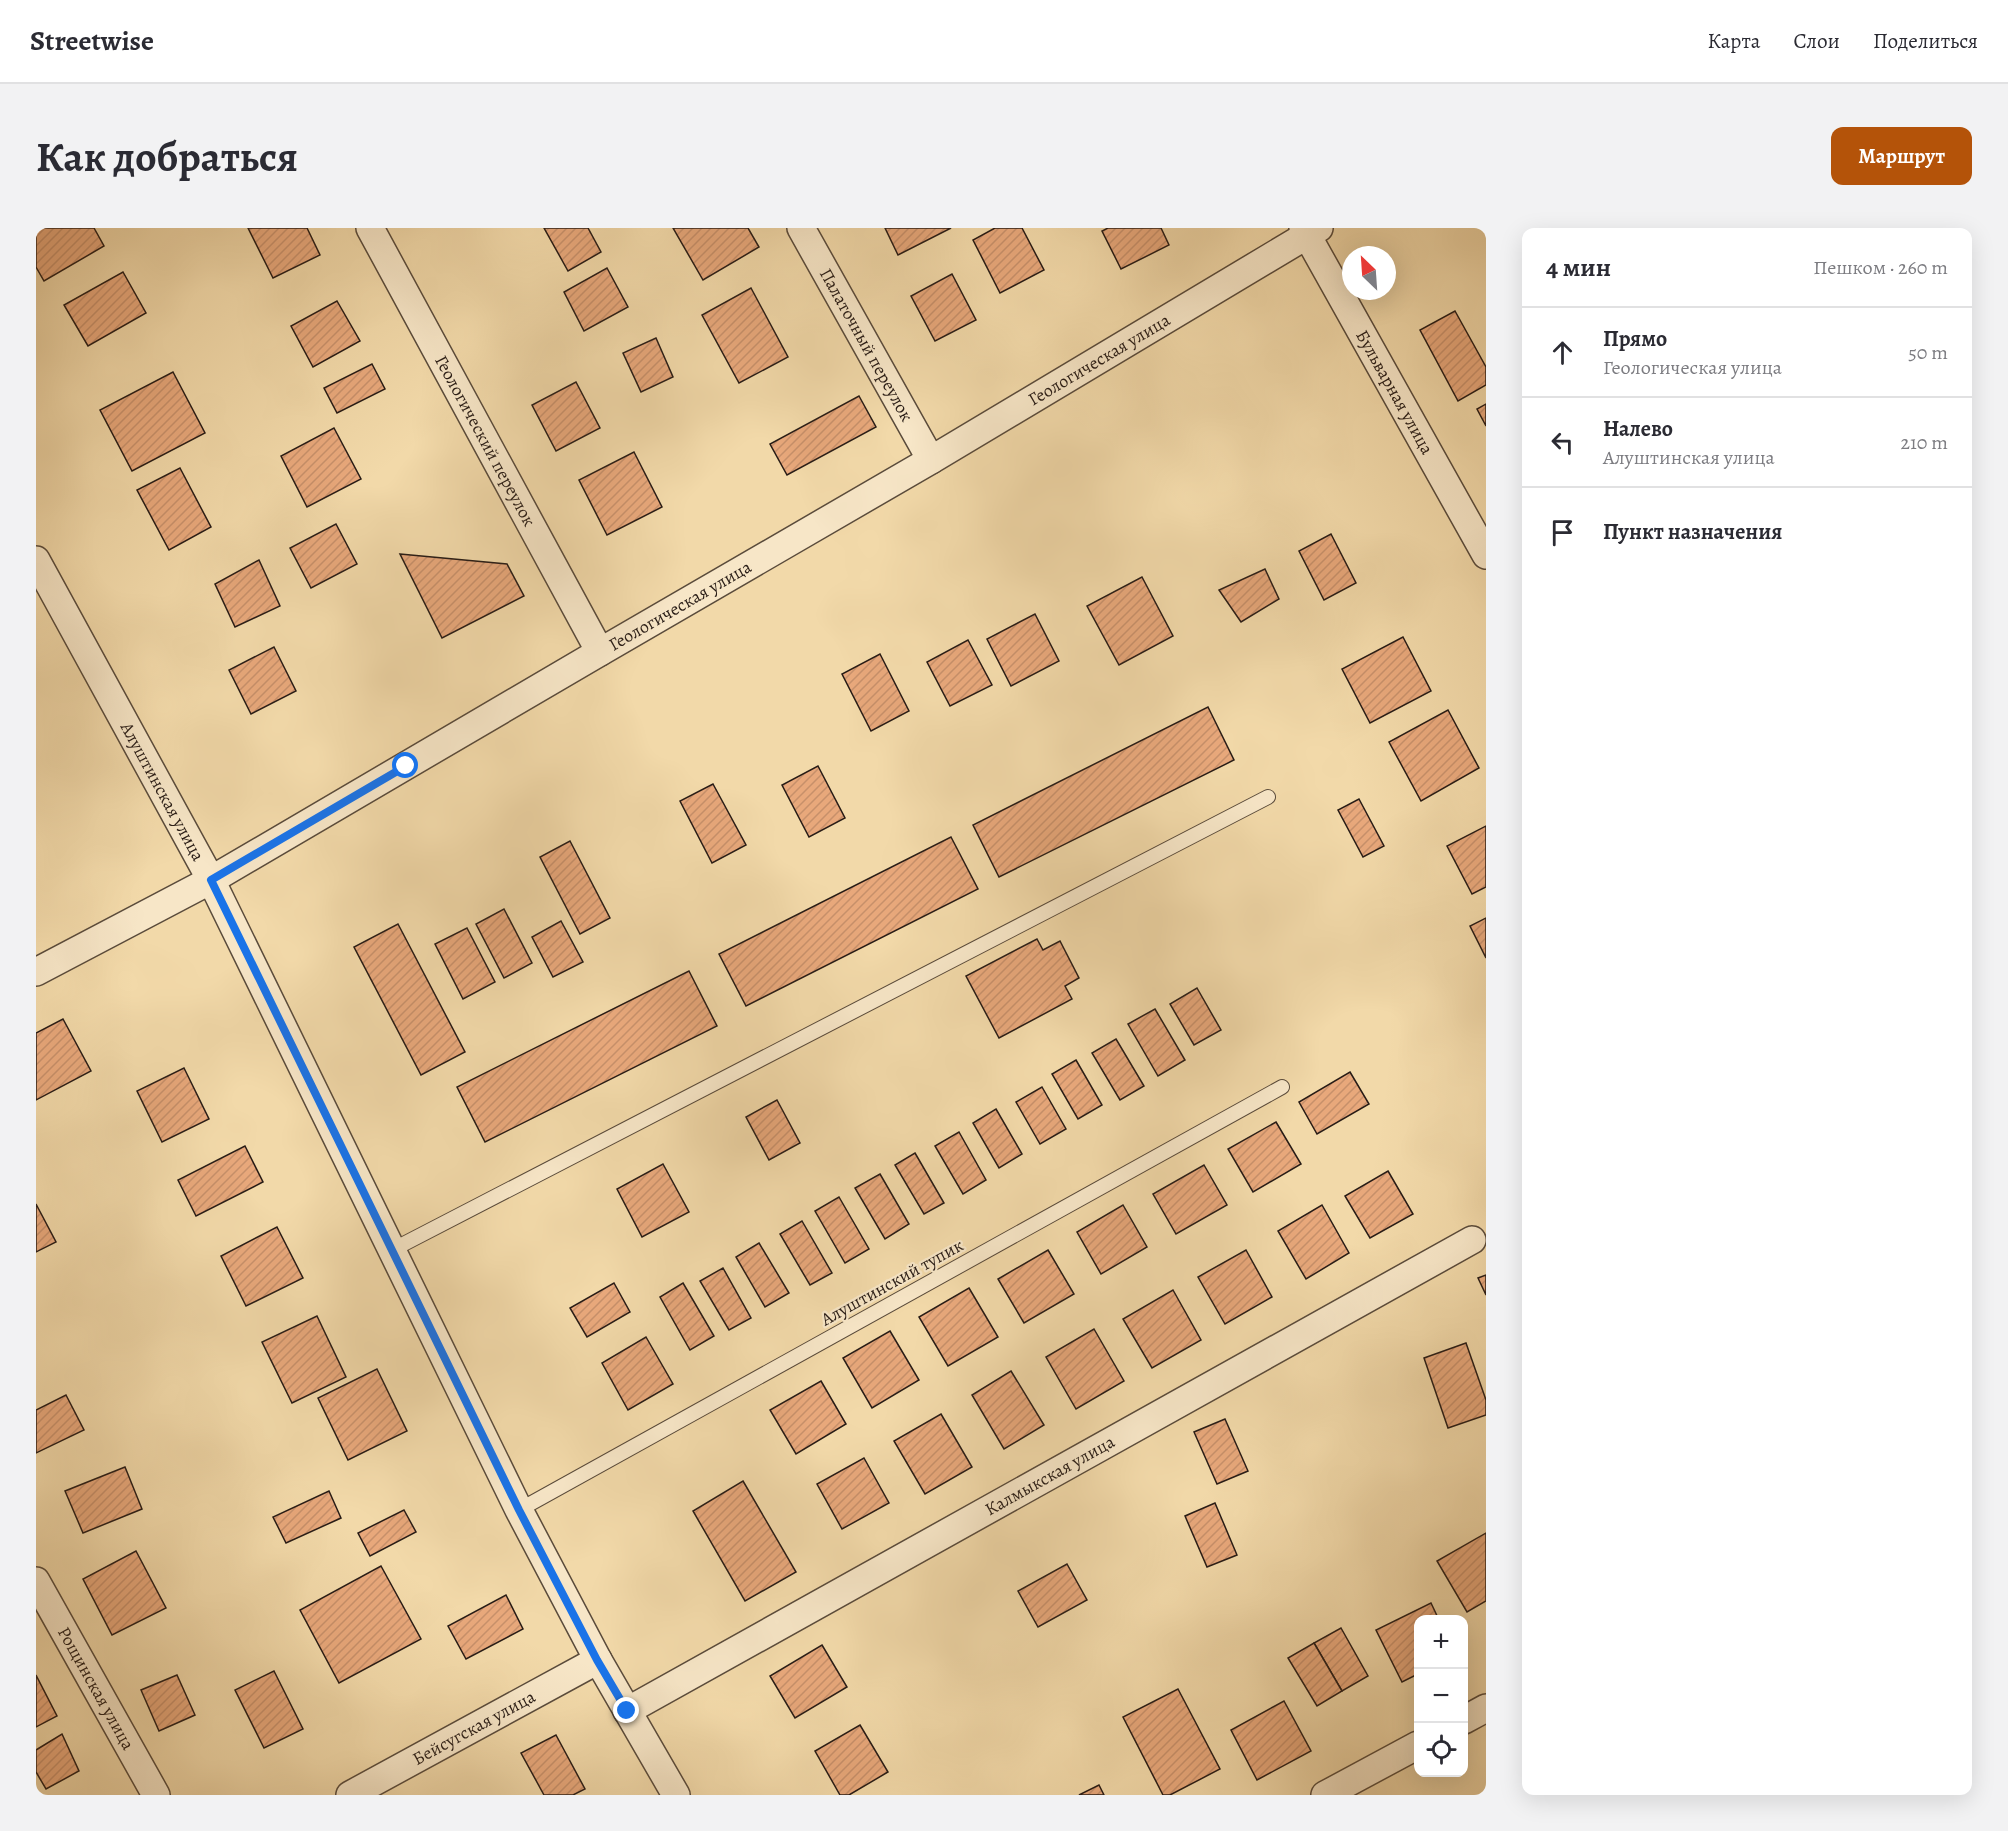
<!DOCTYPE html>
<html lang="ru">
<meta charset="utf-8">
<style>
:root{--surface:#fff;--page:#f2f2f3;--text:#2b2b33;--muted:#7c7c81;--line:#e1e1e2;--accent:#b45309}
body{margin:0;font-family:Alegreya,serif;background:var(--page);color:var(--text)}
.controls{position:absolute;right:18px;bottom:18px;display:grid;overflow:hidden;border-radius:12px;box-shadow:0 6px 24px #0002}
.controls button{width:54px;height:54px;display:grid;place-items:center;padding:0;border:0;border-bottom:2px solid var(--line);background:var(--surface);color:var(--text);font:30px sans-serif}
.compass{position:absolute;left:1306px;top:18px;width:54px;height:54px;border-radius:50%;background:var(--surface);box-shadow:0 6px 24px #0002;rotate:335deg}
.stop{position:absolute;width:18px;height:18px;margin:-14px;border:4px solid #1a73e8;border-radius:50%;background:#fff}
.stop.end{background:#1a73e8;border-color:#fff;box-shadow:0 2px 6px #0008}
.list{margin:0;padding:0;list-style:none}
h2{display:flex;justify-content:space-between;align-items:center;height:78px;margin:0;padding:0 24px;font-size:26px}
h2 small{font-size:20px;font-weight:400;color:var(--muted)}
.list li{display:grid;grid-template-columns:39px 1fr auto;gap:18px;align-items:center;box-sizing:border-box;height:90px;padding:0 24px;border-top:2px solid var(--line)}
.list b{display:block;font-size:22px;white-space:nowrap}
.list p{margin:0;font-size:20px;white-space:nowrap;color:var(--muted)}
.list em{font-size:20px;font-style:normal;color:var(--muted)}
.icon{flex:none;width:33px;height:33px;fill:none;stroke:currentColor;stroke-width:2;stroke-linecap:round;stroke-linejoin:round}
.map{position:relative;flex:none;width:1450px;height:1567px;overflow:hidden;border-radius:12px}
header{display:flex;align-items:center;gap:36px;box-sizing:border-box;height:84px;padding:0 30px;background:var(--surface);border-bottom:2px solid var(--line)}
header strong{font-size:28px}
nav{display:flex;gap:33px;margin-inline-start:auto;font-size:21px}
.intro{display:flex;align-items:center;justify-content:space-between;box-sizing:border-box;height:144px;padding:0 36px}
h1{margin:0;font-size:42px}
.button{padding:15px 27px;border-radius:12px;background:var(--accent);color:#fff;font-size:21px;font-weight:700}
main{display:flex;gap:36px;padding:0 36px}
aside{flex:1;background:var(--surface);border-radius:12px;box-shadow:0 6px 24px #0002}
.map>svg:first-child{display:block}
.building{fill:url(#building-hatch);stroke:#281c16;stroke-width:1.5}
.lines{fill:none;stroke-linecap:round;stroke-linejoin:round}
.service-casing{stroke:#5a4b3b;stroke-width:16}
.minor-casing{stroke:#5a4b3b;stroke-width:30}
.service{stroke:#f7e6c7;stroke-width:14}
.minor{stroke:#f7e6c7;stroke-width:27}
.route{stroke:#1a73e8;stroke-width:8}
.labels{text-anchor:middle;stroke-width:4.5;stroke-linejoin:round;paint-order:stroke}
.street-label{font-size:18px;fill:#281c16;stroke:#f7e6c7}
</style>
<header>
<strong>Streetwise</strong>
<nav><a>Карта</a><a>Слои</a><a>Поделиться</a></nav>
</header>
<div class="intro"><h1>Как добраться</h1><a class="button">Маршрут</a></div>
<main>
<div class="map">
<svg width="1450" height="1567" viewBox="0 0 1450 1567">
<defs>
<pattern id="building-hatch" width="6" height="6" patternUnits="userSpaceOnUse" patternTransform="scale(1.5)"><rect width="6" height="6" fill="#e8a87b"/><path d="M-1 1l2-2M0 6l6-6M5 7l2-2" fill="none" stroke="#c7906a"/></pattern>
</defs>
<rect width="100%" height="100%" fill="#f2d9a9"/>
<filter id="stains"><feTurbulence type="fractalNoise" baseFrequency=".00333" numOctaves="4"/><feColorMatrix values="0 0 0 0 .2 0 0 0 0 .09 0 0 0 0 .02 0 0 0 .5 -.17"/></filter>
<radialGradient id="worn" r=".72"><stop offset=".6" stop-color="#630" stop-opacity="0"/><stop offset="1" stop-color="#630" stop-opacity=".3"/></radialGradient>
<g class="building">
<polygon points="0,0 58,0 68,18 8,53 0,39"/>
<polygon points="212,0 271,0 284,27 237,50"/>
<polygon points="508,0 552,0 565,24 532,43"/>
<polygon points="637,0 712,0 723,19 667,52"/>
<polygon points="849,0 915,0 862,27"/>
<polygon points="959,0 986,0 1008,42 964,65 937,12"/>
<polygon points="1072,0 1125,0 1133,17 1085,41 1066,3"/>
<polygon points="571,40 592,79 548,103 528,64"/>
<polygon points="87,44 110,85 52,118 28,77"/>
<polygon points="916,46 940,92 899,113 875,68"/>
<polygon points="715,60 752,129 703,155 666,87"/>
<polygon points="301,73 324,113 277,139 255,98"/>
<polygon points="1419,83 1450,139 1450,157 1422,173 1384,102"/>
<polygon points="620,110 637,149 605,164 587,125"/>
<polygon points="336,136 349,161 301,185 288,160"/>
<polygon points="137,144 169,205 96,243 64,182"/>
<polygon points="540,154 564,200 520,223 496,177"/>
<polygon points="823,168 840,199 751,247 734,216"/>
<polygon points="1450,176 1450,198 1441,181"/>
<polygon points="298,200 325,251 271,279 245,228"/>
<polygon points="598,224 626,279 571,307 543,252"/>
<polygon points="144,240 175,299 133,322 101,262"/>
<polygon points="300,296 321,336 275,360 254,320"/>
<polygon points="1295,306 1320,355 1288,372 1263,323"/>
<polygon points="364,326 471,336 488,368 406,410"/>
<polygon points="223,332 244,378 199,399 179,356"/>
<polygon points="1229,341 1243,371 1205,394 1183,362"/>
<polygon points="1106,349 1137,408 1083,437 1051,378"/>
<polygon points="999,386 1023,433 975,458 951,411"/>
<polygon points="1367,409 1395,463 1334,495 1306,441"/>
<polygon points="932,412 956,457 914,478 891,434"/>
<polygon points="238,419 260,463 215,486 193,442"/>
<polygon points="844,426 873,483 835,503 806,446"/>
<polygon points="1172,479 1198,532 963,649 937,597"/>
<polygon points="1412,482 1443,540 1385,573 1353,514"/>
<polygon points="782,538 809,590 773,609 746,557"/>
<polygon points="677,556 710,617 676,635 644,573"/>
<polygon points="1323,571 1348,618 1327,629 1302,582"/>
<polygon points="1450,598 1450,659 1436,666 1411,618"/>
<polygon points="915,609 942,661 710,778 683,726"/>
<polygon points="534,613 574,690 544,706 504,629"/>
<polygon points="468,681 496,735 468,750 440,696"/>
<polygon points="1450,690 1450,730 1434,698"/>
<polygon points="525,693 547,734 517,749 496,709"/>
<polygon points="362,696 429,824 385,847 318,719"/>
<polygon points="431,700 459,754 427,771 399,716"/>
<polygon points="1001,711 1007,722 1024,713 1043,750 1029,758 1036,771 963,810 930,748"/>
<polygon points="653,743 681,798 449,914 421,859"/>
<polygon points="1161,760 1185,802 1158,817 1134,776"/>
<polygon points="1119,781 1149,832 1122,848 1092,796"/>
<polygon points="27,791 55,843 0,872 0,805"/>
<polygon points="1080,811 1108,858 1084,872 1056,825"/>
<polygon points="1040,832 1066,877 1042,891 1016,846"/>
<polygon points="148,840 173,891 126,914 101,863"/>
<polygon points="1314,844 1333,876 1281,906 1263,874"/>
<polygon points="1006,859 1030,901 1004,916 980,874"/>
<polygon points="741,872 764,915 733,932 710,889"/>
<polygon points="960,881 986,926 963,940 937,895"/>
<polygon points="1240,894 1265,936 1217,964 1192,921"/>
<polygon points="923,904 950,952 927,966 899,918"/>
<polygon points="209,918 227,954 160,988 142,952"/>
<polygon points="879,925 908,975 888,986 859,937"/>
<polygon points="627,936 653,984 606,1009 581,961"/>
<polygon points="1168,937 1191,977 1140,1006 1117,966"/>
<polygon points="1352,943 1377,986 1334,1010 1309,968"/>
<polygon points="844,946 873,996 849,1011 819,960"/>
<polygon points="803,969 833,1021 809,1035 779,983"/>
<polygon points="0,976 20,1014 0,1024"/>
<polygon points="1087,977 1111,1019 1065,1046 1041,1004"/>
<polygon points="1286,977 1313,1025 1270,1051 1242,1003"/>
<polygon points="766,993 796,1045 774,1057 744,1006"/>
<polygon points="241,999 267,1050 210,1078 185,1028"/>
<polygon points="723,1015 753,1065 729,1079 700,1029"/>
<polygon points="1012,1022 1038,1066 988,1095 962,1051"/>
<polygon points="1210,1022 1236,1069 1189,1096 1162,1049"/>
<polygon points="687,1040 715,1090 693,1102 664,1053"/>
<polygon points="1450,1047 1450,1067 1442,1050"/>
<polygon points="578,1055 594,1084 551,1109 534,1080"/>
<polygon points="647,1055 678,1108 654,1122 624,1069"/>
<polygon points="933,1060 962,1109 912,1138 883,1089"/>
<polygon points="1137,1062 1165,1112 1116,1140 1087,1091"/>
<polygon points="281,1088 310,1149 256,1175 226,1114"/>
<polygon points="1058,1101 1088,1153 1040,1181 1010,1129"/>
<polygon points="854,1103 883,1152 836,1180 807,1130"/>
<polygon points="610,1109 637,1156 592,1182 566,1135"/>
<polygon points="1430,1115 1450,1172 1450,1187 1412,1200 1388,1130"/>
<polygon points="341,1141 371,1203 312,1232 282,1170"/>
<polygon points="975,1143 1008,1197 968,1221 936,1167"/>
<polygon points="785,1153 810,1196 760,1226 734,1182"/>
<polygon points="30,1167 48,1202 0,1225 0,1182"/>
<polygon points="905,1186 936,1239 889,1266 858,1213"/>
<polygon points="1189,1191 1212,1243 1181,1256 1158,1204"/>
<polygon points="828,1230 853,1275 806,1301 781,1256"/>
<polygon points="89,1239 106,1281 47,1305 29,1263"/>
<polygon points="707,1253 760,1344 709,1373 657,1283"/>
<polygon points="293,1263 305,1290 250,1315 237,1289"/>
<polygon points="1179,1275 1201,1327 1171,1339 1149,1288"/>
<polygon points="368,1282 380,1304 334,1328 322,1305"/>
<polygon points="1450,1305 1450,1373 1431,1384 1401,1333"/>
<polygon points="100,1323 130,1380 76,1407 47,1351"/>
<polygon points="1031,1336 1051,1372 1002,1399 982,1363"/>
<polygon points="345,1338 385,1411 303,1455 264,1382"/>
<polygon points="470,1367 487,1401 430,1431 412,1398"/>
<polygon points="1395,1375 1403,1392 1382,1392 1382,1446 1366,1454 1340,1402"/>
<polygon points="1305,1400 1332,1448 1306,1463 1278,1415"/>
<polygon points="1278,1415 1306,1463 1281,1478 1252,1430"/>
<polygon points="786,1417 811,1459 759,1490 734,1448"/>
<polygon points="238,1443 267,1501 228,1520 199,1462"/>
<polygon points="0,1447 21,1488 0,1499"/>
<polygon points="141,1447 159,1487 123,1503 105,1462"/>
<polygon points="1142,1461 1184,1541 1134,1567 1127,1567 1087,1489"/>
<polygon points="1248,1473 1275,1523 1221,1552 1195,1502"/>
<polygon points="824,1497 852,1544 813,1567 804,1567 779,1523"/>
<polygon points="26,1506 43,1543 10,1561 0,1544 0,1522"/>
<polygon points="520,1507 549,1561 537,1567 508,1567 485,1525"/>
<polygon points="1063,1557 1068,1567 1043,1567"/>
</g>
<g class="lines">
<g class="service-casing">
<g id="service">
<polyline points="356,1022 1232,569"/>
<polyline points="483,1282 1246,859"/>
</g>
</g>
<g class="minor-casing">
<g id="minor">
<path id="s1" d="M334 0 564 424"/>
<path id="s2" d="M765 0 895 232"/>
<path id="s3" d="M1267 0 1450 327"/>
<path id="s4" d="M0 332 175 652 483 1282 562 1432 640 1567"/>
<path id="s5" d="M0 744 175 652 564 424 895 232 1283 0"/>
<path id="s6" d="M0 1353 120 1567"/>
<path id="s7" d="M591 1483 1436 1012"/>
<polyline points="1428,1492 1450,1480"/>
<path id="s8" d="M314 1567 562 1432"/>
<polyline points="1289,1567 1382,1517"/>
</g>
</g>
<use href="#service" class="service"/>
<use href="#minor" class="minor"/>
</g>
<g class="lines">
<polyline class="route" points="370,538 175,652 483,1282 561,1432 591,1483"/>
</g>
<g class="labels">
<g class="street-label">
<text dy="6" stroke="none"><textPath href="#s2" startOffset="134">Палаточный переулок</textPath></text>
<text dy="6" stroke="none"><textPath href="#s5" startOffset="1227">Геологическая улица</textPath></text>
<text dy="6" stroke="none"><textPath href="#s3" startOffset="188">Бульварная улица</textPath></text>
<text dy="6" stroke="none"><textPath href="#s1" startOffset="242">Геологический переулок</textPath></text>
<text dy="6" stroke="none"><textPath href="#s5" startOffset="741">Геологическая улица</textPath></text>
<text dy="6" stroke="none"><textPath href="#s4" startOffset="264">Алуштинская улица</textPath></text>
<text transform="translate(856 1054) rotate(-29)" y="6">Алуштинский тупик</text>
<text dy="6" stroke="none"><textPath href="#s7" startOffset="484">Калмыкская улица</textPath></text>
<text dy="6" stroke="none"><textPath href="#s6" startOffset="123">Рощинская улица</textPath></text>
<text dy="6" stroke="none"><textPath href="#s8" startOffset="141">Бейсугская улица</textPath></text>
</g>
</g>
<rect width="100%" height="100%" filter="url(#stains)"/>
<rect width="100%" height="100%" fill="url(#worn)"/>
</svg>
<div class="controls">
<button>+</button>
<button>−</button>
<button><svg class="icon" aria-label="locate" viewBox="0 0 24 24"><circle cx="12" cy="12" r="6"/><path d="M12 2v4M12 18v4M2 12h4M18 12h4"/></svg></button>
</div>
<svg class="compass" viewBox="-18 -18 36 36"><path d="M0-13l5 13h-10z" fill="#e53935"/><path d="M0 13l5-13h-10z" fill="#7c7c81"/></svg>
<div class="stop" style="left:370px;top:538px"></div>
<div class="stop end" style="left:591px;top:1483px"></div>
</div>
<aside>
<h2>4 мин<small>Пешком · 260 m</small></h2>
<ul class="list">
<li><svg class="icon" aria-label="ahead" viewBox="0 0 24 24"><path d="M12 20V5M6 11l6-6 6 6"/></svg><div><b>Прямо</b><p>Геологическая улица</p></div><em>50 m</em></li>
<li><svg class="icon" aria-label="left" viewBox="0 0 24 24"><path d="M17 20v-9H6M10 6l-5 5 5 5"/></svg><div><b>Налево</b><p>Алуштинская улица</p></div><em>210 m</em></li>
<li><svg class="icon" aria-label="arrive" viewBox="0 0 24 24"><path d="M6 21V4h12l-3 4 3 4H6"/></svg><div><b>Пункт назначения</b></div></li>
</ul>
</aside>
</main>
